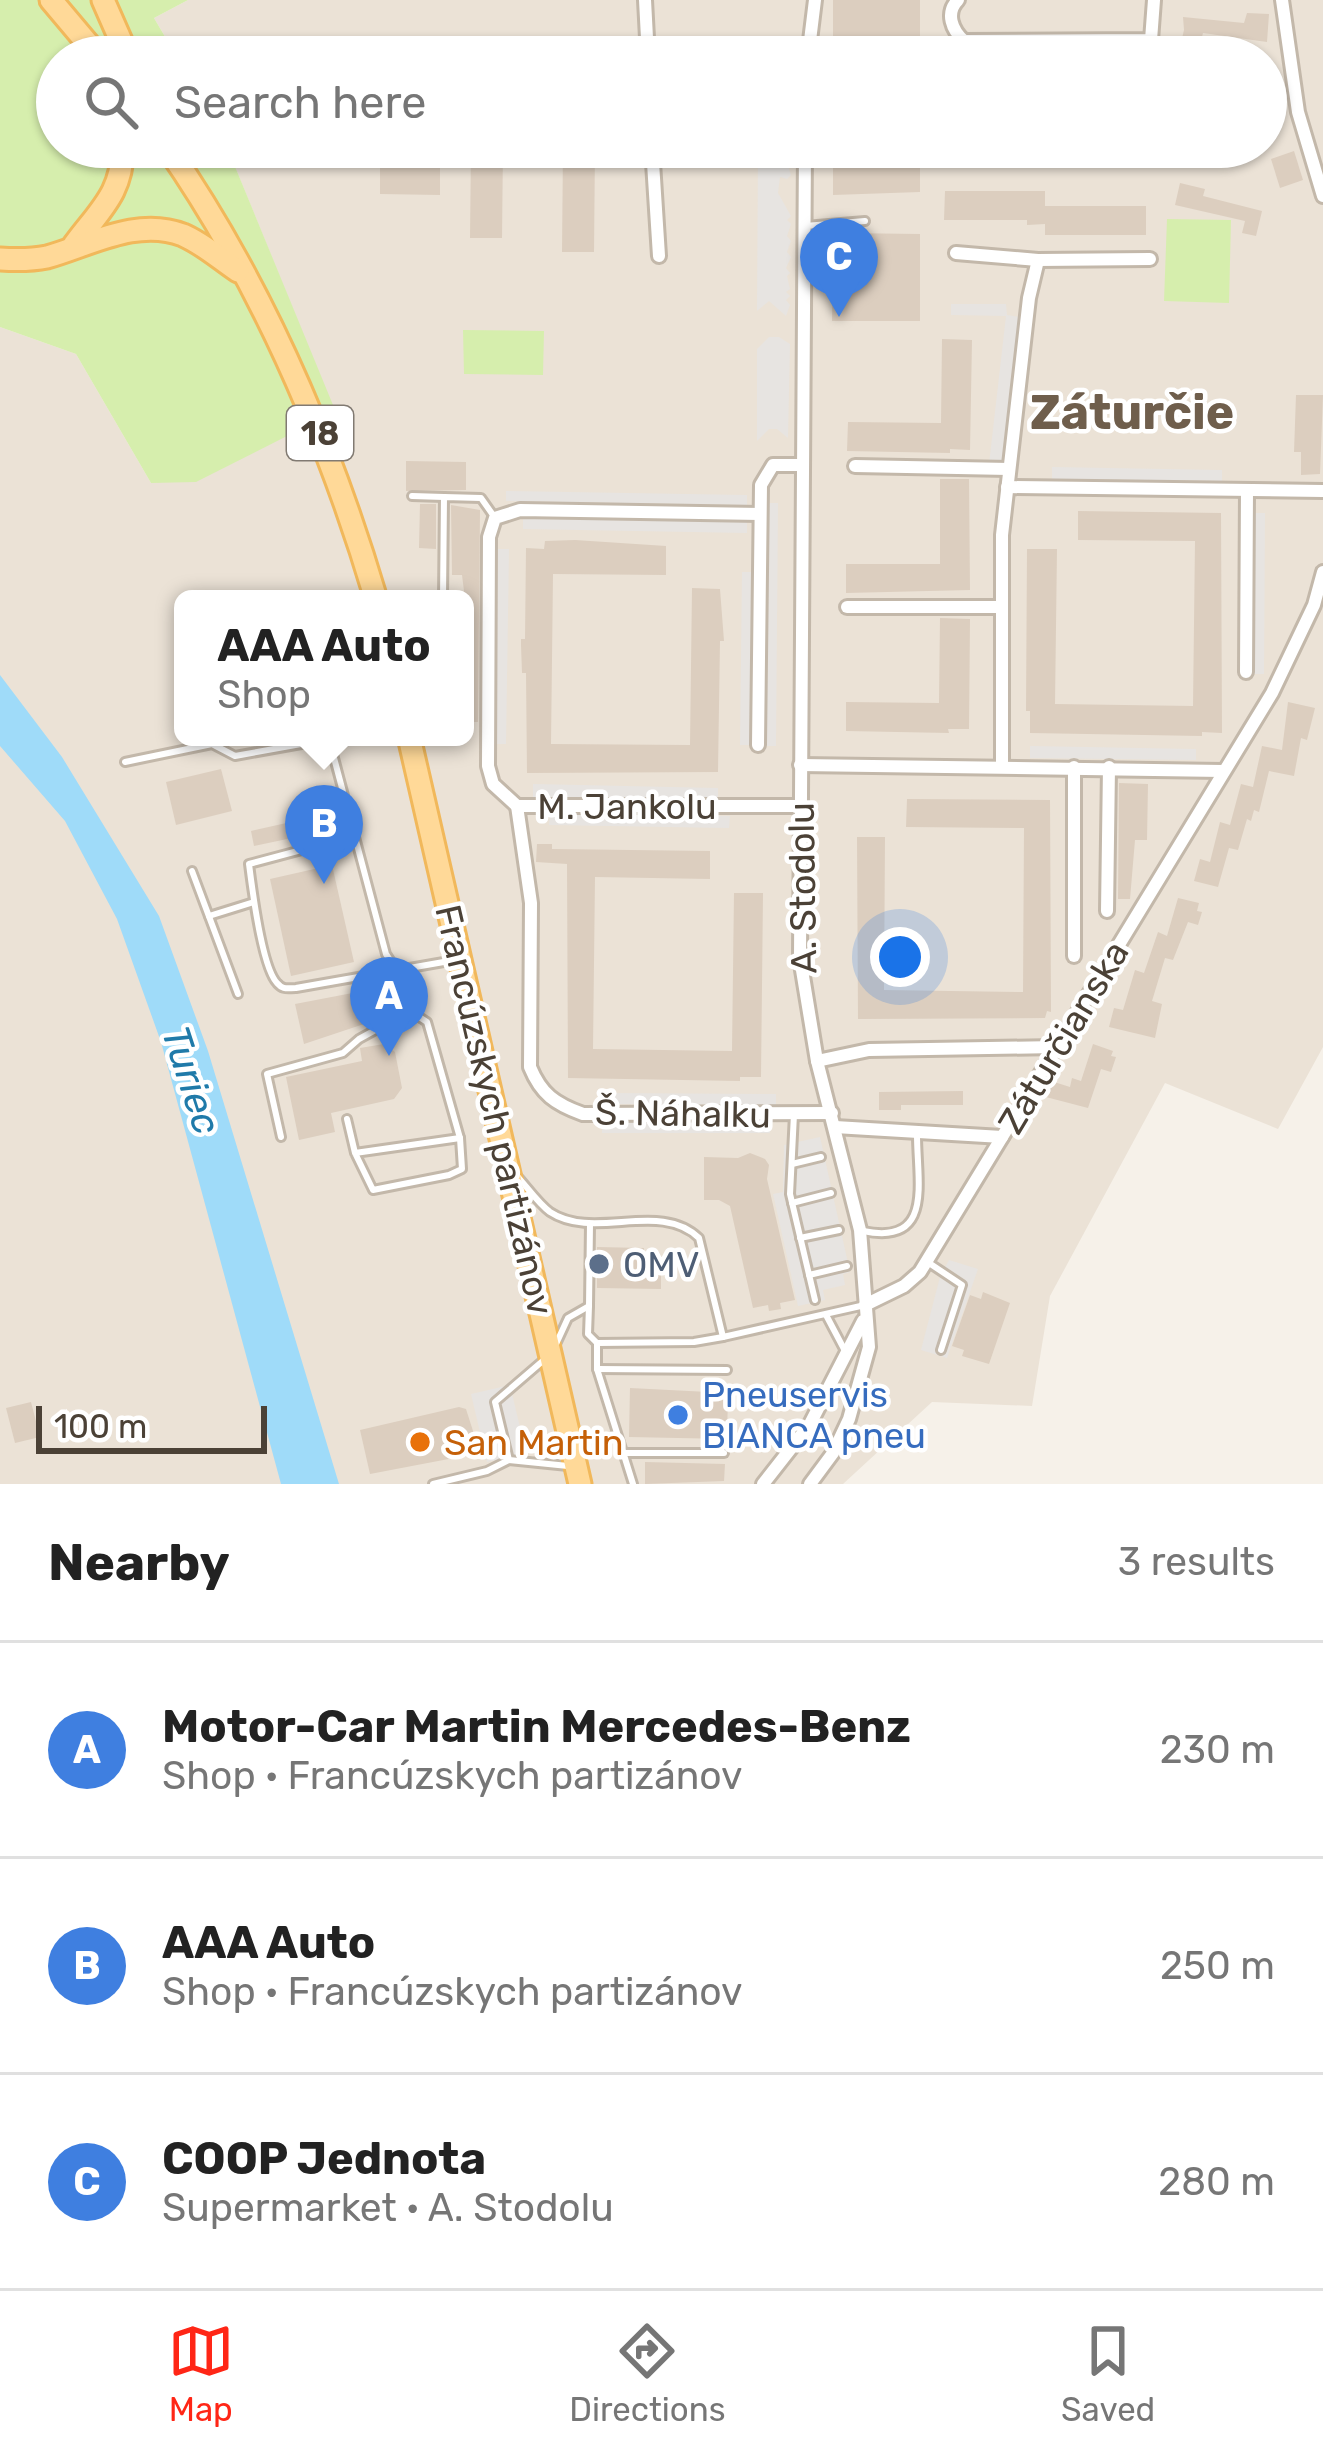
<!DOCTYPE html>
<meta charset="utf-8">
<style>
:root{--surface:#fff;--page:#f2f2f2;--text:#222;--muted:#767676;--line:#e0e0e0;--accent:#ff2616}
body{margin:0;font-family:Rubik,sans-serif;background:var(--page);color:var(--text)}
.scale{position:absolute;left:36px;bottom:30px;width:231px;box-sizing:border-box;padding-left:12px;border:6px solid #4b4136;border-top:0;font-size:33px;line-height:42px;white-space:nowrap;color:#4b4136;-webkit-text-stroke:9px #fff;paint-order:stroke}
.you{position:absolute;left:900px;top:957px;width:42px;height:42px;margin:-30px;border:9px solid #fff;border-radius:50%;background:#1a73e8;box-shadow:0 0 0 18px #1a73e833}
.badge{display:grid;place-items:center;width:78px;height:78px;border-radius:50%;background:var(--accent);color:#fff;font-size:39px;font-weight:700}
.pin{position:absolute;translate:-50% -99px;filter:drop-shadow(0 3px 6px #0008)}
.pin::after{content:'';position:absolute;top:63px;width:42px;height:36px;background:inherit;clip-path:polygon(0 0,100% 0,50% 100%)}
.popup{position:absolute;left:174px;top:590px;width:300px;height:156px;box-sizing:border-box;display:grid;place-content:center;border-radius:18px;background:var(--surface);filter:drop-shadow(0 3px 9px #0005);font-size:39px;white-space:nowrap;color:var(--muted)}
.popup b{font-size:45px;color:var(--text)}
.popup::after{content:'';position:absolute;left:50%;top:100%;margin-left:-24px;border:24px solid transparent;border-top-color:var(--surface)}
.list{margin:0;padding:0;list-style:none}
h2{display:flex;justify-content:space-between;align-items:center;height:156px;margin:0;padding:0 48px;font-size:51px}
h2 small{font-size:39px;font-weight:400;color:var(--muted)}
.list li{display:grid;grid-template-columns:78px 1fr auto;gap:36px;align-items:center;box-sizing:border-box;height:216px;padding:0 48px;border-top:3px solid var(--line)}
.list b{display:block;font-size:45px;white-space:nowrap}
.list p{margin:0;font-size:39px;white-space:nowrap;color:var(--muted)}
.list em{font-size:39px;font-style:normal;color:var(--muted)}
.icon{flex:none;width:66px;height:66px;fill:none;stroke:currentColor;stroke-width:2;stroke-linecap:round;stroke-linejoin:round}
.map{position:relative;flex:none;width:1323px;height:1484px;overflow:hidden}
.search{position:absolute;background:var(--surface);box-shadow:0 3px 9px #0004;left:36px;right:36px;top:36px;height:132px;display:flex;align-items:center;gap:30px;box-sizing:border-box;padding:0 42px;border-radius:66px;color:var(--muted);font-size:45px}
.sheet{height:804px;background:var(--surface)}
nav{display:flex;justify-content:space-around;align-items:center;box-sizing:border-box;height:168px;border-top:3px solid var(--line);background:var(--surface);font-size:33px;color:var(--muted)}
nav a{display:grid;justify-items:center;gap:6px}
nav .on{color:var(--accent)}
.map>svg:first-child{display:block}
.residential{fill:#ebe2d6;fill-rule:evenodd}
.green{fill:#d6eead}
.parking{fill:#e7e4e1}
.water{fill:#9fdbf9}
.building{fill:#dccebf}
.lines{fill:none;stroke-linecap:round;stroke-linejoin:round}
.lane-casing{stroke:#c3b8aa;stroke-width:12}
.street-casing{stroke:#c3b8aa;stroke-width:18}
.primary-casing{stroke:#f1b85b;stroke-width:27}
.lane{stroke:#fff;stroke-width:6}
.street{stroke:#fff;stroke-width:12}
.primary{stroke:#ffd998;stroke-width:21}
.service-dot{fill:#5c6f8a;stroke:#fff;stroke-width:4.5}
.shop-dot{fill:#3f7fe0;stroke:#fff;stroke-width:4.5}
.food-dot{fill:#e8710a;stroke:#fff;stroke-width:4.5}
.labels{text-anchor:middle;stroke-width:9;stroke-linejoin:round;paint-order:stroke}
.shield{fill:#fff;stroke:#817a72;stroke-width:3}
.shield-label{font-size:33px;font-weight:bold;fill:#4b4136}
.street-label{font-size:36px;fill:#4b4136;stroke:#fff}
.service-label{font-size:36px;fill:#4e5e75;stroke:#fff;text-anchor:start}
.shop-label{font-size:36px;fill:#366cbe;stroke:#fff;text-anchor:start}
.food-label{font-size:36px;fill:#c56008;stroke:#fff;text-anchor:start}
.water-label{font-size:39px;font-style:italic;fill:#1f7aa9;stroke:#fff}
.district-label{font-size:48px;font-weight:bold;fill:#6f5e4c;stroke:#fff}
</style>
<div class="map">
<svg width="1323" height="1484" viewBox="0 0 1323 1484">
<rect width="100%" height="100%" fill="#f6f1e9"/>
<path class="residential" d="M188 0H1323V1047L1278 1129 1165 1083 1050 1296 1032 1406 932 1402 843 1484H0V327L76 354 151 483 332 405 227 147H1266V57H177L154 18ZM183 599H465V737H183Z"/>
<g class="green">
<polygon points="0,0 188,0 154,18 177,57 57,57 57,147 227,147 333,405 289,435 196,482 151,483 76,354 0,327"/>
<polygon points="1167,219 1231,220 1229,303 1164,301"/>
<polygon points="463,330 544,331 543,375 464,374"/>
</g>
<g class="parking">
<polygon points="758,147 787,147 791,151 787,163 791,175 787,179 780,177 778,193 791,216 787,220 791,224 787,236 791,241 787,252 791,257 786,268 790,273 787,276 790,289 786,292 790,296 786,300 790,305 786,316 769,301 757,311"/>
<polygon points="951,304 1006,304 1007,315 1019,317 1002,465 989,464 1006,316 951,315"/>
<polygon points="769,337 779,337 790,344 788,438 777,429 769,429 757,441 757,349"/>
<polygon points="1052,467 1222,470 1222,481 1052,479"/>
<polygon points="506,491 747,495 747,505 506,501"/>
<polygon points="767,503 778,503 776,746 765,746"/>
<polygon points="1253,513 1265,513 1264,674 1252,674"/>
<polygon points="523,517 747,521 747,533 523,529"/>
<polygon points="497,549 509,549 506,744 495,744"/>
<polygon points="742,572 754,572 752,745 740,745"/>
<polygon points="1030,746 1196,749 1196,760 1030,758"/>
<polygon points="533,784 718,788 718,800 533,797"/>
<polygon points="550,813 730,816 729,828 549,825"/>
<polygon points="601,1093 776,1094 776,1105 601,1104"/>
<rect x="602" y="1122" width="168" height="11"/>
<polygon points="820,1137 850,1272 843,1274 845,1285 823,1290 825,1300 798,1306 773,1194 783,1192 784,1145"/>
<polygon points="949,1260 978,1269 947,1358 921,1350 940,1277"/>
<polygon points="510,1385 526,1453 487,1462 471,1394"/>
</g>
<polygon class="water" points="0,675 62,757 159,916 208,1051 339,1484 281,1484 161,1042 117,919 65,821 0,746"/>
<g class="building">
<rect x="833" y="0" width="87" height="57"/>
<polygon points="1247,13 1269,14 1267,42 1203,33 1197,57 1178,55 1184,30 1183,17 1244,23"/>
<polygon points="380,147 440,147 440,195 380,194"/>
<polygon points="471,147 503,147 502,238 470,238"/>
<polygon points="563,147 595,147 594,252 562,252"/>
<polygon points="833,147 920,147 920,192 833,195"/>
<polygon points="1294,151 1303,180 1280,188 1271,159"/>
<polygon points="1180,183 1205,189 1203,196 1262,211 1256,236 1242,233 1245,221 1175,205"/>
<polygon points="945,191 1045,191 1045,206 1146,206 1146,235 1045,235 1045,224 1027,225 1027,220 944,220"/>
<polygon points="844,233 920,234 920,321 832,321 833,259 844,258"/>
<polygon points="942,339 972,340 970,450 950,449 950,453 847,451 848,422 941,423"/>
<polygon points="1296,395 1323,395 1320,474 1301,475 1301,452 1294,452"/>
<polygon points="406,461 466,462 466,490 406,491"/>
<polygon points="940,479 969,479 970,590 846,593 846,564 940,564"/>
<polygon points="420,504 436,504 436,549 419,548"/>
<polygon points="451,505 480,510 478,722 465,722 465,599 462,575 452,575"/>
<polygon points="1078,511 1221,513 1222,733 1202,732 1202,736 1030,733 1030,711 1026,711 1027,549 1057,549 1055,704 1193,706 1195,541 1078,540"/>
<polygon points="575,540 666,546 666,575 553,574 551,744 690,745 692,588 720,589 724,641 720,641 718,772 527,773 526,673 522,673 521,645 521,639 525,639 526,548 544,549 545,541"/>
<polygon points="940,618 970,619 969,729 948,729 949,733 846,731 846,702 939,703"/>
<polygon points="1288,702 1315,708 1307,740 1301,738 1294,776 1269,771 1259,812 1254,810 1251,821 1247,819 1238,850 1229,848 1218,887 1194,881 1200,859 1210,862 1220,822 1230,825 1241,784 1253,787 1262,746 1282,750"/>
<polygon points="221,769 232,811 176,825 166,782"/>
<polygon points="1119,783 1148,784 1147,840 1135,840 1130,899 1118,899"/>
<polygon points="907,799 1050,800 1051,1012 1047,1011 1045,1018 858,1019 857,837 885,837 884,990 1023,992 1024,828 906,827"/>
<polygon points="322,815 325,831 254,846 251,831"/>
<polygon points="537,844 552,844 552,849 710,851 710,879 595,877 593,1049 732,1051 734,893 763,893 761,1077 740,1077 740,1081 568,1078 567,864 536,862"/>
<polygon points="332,865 354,962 291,976 270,879"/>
<polygon points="1178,898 1199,903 1197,911 1202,912 1198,925 1188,922 1173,960 1165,958 1152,1001 1162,1004 1155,1038 1109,1027 1114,1008 1123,1010 1135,970 1144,973 1158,932 1167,936"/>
<polygon points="363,991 370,1022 304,1044 295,1004"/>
<polygon points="384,1044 395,1052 402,1088 394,1099 331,1113 335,1132 299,1140 286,1077 362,1061 360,1048"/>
<polygon points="1093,1044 1113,1051 1111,1056 1116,1057 1111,1072 1101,1069 1088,1108 1042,1096 1051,1081 1070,1087 1072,1078 1081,1081"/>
<polygon points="963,1091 963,1105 901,1105 901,1110 879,1110 879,1092"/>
<polygon points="750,1153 765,1159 769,1165 767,1179 795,1300 780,1303 781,1309 769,1311 768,1305 753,1308 730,1206 719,1200 704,1200 704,1157 738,1158"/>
<polygon points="597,1247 644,1248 644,1258 661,1258 661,1289 597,1288"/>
<polygon points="983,1292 1010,1303 989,1364 962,1356 964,1350 952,1346 970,1295 981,1299"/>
<polygon points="630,1388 728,1393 727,1439 629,1437"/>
<polygon points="31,1402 40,1437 15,1443 6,1408"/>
<polygon points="459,1407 466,1409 480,1453 370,1474 360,1430"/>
<polygon points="645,1462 725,1464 724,1481 645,1484"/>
</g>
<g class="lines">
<g class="lane-casing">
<g id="lane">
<polyline points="805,226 865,221"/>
<polyline points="412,496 444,497"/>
<polyline points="443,599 444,497 481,498 493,515"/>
<polyline points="125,762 212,744 235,756 329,739 386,954 397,971 410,1011 427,1022 460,1138"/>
<path d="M354 836 249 864C252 888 262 967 277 983 283 990 287 988 296 988L455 960"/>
<polyline points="192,871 238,994"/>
<polyline points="209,916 254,902"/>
<polyline points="794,1114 790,1194 815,1300"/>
<polyline points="347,1119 355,1153 373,1190 449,1175 462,1169 460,1138 355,1153"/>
<polyline points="281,1137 267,1074 343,1053 359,1039 410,1011"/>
<polyline points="792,1164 821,1157"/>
<path d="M517 1176C527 1187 538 1203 550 1212 594 1241 660 1200 699 1238L723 1337 865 1305"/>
<polyline points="792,1203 831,1193"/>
<path d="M863 1231C934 1246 917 1183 917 1135"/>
<polyline points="800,1238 839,1230"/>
<polyline points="929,1263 962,1285 941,1350"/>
<polyline points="809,1275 847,1266"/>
<polyline points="589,1306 588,1334 597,1343 694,1342 723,1337"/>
<polyline points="826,1315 844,1349"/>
<polyline points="597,1343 597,1369 633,1484"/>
<polyline points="556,1344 568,1318 589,1306 590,1224"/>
<polyline points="545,1359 495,1402 509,1460 568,1466"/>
<polyline points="597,1369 727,1370"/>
<polyline points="625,1453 724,1453"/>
<polyline points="433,1484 487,1471 509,1460"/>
</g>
</g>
<g class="street-casing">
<g id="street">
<polyline points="645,0 648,57"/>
<path d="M958 0C945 13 952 30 964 41L1151 40 1154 0"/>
<polyline points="1282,0 1298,112 1323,196"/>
<polyline points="808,57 815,0"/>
<polyline points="652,147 659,256"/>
<polyline points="805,147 800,958 817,1061 860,1230 869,1347 849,1419 833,1453 810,1484"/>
<polyline points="956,253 1038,260 1150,259"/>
<polyline points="855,466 1009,469"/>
<polyline points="1007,487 1323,491"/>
<polyline points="760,514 520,510 495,518 489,537 488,766 493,784 517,806 800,806"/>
<polyline points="847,607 1002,607"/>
<polyline points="1246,672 1247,491"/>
<polyline points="758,745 761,485 773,465 803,465"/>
<polyline points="800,765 1223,771"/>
<polyline points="1002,766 1002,535 1029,298 1038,260"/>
<polyline points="1074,767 1074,956"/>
<path d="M517 806 531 903 530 1067C541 1094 555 1104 583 1114L832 1113"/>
<polyline points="1107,911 1109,767"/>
<polyline points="817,1061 869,1050 1057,1047"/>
<polyline points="835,1127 1002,1137"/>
<polyline points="865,1305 904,1286 920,1272 1272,693 1314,605 1323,572"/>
<polyline points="763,1484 810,1424 863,1321"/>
</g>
</g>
<g class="primary-casing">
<g id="primary">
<polyline points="51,0 99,57"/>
<polyline points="103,0 128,57"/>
<path d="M167 147C262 284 329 441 376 599"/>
<path d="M74 245C98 212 124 192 122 147"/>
<path d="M0 259C15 260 32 260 47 257 90 245 137 217 183 235 202 243 220 259 238 271"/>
<polyline points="409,737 580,1484"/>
</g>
</g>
<use href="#lane" class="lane"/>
<use href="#street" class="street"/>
<use href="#primary" class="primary"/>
</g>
<circle class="service-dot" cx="599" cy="1264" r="12"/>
<circle class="shop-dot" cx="678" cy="1415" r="12"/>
<circle class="food-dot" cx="420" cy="1442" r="12"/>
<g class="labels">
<rect class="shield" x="287" y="406" width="66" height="54" rx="9"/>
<g class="shield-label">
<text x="320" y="445">18</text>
</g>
<g class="street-label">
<text x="627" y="819">M. Jankolu</text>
<text transform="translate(802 888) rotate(-91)" y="13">A. Stodolu</text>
<text transform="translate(1063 1037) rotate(-59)" y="13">Záturčianska</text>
<text transform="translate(495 1110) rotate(77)" y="13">Francúzskych partizánov</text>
<text transform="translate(683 1113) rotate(1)" y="13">Š. Náhalku</text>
</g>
<g class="service-label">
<text x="623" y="1277">OMV</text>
</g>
<g class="shop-label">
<text x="702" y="1407">Pneuservis<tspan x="702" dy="41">BIANCA pneu</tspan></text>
</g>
<g class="food-label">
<text x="444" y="1455">San Martin</text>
</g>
<g class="water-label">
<text transform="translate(192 1080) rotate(72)" y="14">Turiec</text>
</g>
<g class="district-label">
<text x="1132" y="429">Záturčie</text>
</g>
</g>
</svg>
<div class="scale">100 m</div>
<div class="you"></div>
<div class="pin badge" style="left:389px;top:1056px;background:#3f7fe0">A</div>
<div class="pin badge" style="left:324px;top:884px;background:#3f7fe0">B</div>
<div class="popup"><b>AAA Auto</b>Shop</div>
<div class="pin badge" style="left:839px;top:317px;background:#3f7fe0">C</div>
<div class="search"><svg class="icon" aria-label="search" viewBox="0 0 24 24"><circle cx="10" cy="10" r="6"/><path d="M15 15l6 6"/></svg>Search here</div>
</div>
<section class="sheet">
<h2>Nearby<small>3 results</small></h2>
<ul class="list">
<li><span class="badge" style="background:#3f7fe0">A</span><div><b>Motor-Car Martin Mercedes-Benz</b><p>Shop · Francúzskych partizánov</p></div><em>230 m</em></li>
<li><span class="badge" style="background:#3f7fe0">B</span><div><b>AAA Auto</b><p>Shop · Francúzskych partizánov</p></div><em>250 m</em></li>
<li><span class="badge" style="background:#3f7fe0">C</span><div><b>COOP Jednota</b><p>Supermarket · A. Stodolu</p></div><em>280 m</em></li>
</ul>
</section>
<nav>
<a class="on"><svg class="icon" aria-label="map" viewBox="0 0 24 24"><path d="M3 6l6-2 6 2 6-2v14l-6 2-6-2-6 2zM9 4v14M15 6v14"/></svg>Map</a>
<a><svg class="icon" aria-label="directions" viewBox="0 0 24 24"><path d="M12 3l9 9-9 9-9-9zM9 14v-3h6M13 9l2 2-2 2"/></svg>Directions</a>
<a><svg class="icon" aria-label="saved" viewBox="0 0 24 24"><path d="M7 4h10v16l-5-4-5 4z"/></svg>Saved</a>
</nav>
